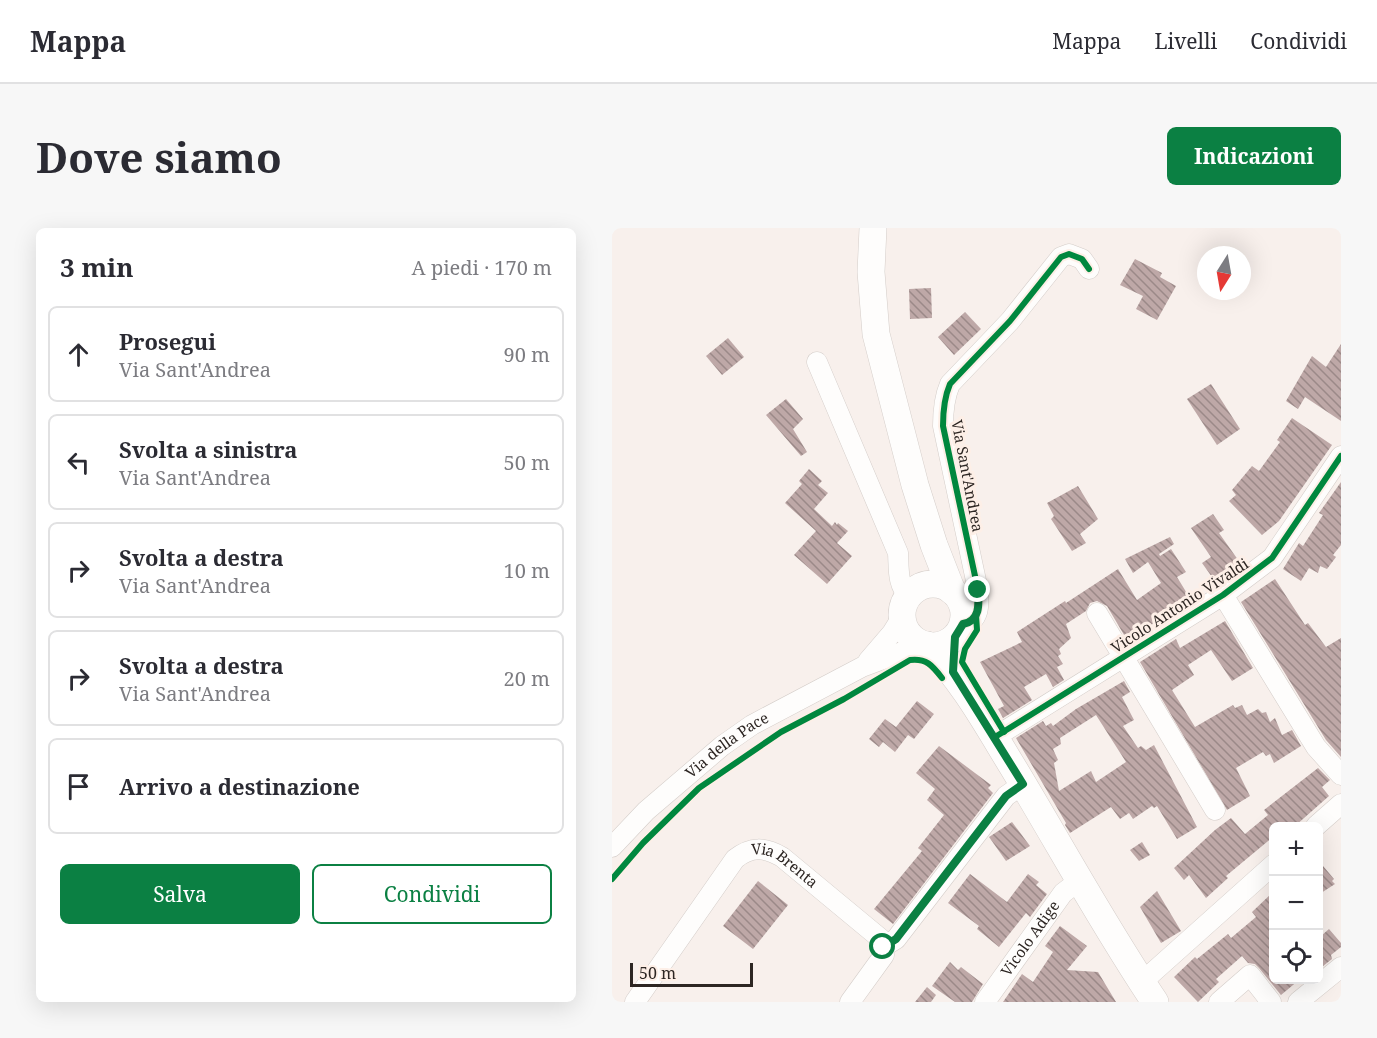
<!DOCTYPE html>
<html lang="it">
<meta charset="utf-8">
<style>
:root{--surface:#fff;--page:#f7f7f7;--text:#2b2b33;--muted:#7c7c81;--line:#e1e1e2;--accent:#0b8043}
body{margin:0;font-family:"Noto Serif",serif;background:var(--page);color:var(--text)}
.controls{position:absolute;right:18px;bottom:18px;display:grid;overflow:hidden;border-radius:9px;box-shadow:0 6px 24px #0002}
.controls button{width:54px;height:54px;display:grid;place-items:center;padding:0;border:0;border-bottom:2px solid var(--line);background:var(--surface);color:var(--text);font:30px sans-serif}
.compass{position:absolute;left:585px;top:18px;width:54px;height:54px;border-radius:50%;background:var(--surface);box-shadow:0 6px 24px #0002;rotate:191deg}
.scale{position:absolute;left:18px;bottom:15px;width:123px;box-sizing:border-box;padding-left:6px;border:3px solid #2d2623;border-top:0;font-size:16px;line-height:21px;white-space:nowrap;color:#2d2623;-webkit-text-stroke:4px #fdefe7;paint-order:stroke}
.stop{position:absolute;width:18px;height:18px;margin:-14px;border:4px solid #0b8043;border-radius:50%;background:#fff}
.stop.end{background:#0b8043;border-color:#fff;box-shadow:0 2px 6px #0008}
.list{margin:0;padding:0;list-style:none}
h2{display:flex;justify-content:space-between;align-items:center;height:78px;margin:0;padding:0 24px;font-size:26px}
h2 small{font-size:20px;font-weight:400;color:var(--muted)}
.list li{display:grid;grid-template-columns:39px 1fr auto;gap:18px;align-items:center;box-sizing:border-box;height:96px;margin:0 12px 12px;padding:0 12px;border:2px solid var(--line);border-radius:9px}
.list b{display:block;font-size:22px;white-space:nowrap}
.list p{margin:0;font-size:20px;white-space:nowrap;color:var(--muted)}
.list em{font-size:20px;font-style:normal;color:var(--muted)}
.actions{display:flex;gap:12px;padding:18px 24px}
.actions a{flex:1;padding:14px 0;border:2px solid var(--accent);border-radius:9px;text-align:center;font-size:21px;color:var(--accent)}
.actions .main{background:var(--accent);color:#fff}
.icon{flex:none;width:33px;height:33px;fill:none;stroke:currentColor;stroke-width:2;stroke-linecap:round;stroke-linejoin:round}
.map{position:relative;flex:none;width:729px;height:774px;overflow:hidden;border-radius:9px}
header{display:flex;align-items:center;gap:36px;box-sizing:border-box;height:84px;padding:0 30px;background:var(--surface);border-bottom:2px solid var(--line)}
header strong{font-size:28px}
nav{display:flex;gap:33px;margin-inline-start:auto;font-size:21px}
.intro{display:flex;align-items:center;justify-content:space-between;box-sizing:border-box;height:144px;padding:0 36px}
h1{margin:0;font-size:42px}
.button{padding:15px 27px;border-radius:9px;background:var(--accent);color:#fff;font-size:21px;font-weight:700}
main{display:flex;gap:36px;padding:0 36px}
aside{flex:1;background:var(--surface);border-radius:9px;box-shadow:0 6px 24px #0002}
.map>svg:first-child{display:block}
.building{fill:url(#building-back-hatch);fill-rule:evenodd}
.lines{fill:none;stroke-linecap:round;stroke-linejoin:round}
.street-casing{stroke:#d4cdc9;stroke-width:21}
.secondary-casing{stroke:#d4cdc9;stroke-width:28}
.street{stroke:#fefdfc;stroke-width:20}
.secondary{stroke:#fefdfc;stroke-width:27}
.cycleway-casing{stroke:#fdefe7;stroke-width:10}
.cycleway{stroke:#00873e;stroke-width:6}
.route{stroke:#0b8043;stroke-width:8}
.labels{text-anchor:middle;stroke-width:6;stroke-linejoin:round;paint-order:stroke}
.street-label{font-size:15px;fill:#2d2623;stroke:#fdefe7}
</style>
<header>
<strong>Mappa</strong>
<nav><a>Mappa</a><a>Livelli</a><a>Condividi</a></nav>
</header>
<div class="intro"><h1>Dove siamo</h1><a class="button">Indicazioni</a></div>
<main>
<aside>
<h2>3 min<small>A piedi · 170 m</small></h2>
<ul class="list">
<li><svg class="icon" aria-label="ahead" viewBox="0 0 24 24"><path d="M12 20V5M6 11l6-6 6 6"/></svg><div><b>Prosegui</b><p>Via Sant'Andrea</p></div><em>90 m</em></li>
<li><svg class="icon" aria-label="left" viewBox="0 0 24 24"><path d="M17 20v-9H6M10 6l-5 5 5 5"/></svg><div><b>Svolta a sinistra</b><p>Via Sant'Andrea</p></div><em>50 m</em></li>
<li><svg class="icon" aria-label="right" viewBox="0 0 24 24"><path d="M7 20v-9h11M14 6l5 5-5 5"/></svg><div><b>Svolta a destra</b><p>Via Sant'Andrea</p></div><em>10 m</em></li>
<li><svg class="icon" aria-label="right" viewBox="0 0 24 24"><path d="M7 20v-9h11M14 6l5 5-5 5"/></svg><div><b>Svolta a destra</b><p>Via Sant'Andrea</p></div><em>20 m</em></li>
<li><svg class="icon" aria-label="arrive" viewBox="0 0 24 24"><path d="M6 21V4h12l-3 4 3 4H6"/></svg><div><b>Arrivo a destinazione</b></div></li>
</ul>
<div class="actions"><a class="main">Salva</a><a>Condividi</a></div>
</aside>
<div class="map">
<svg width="729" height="774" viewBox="0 0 729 774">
<defs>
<pattern id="building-back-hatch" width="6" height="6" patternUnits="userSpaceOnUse" patternTransform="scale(1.5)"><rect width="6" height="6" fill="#bea8a7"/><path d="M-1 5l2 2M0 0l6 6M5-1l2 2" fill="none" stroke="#9b8988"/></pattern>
</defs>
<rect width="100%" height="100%" fill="#f8f0ec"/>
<g class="building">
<polygon points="523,31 550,45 548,49 564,58 545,92 524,81 531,68 508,57"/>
<polygon points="319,60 320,90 298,91 297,61"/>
<polygon points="353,84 369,101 342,127 326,109"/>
<polygon points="116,110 132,129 110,147 94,128"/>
<polygon points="729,116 729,193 693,169 686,181 674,173 700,128 714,139"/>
<polygon points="599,156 628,201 605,217 575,171"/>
<polygon points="174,171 191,191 181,201 195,224 189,228 154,187"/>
<polygon points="680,190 720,217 667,293 650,307 617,273 624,267 620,262 640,238 647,243 668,214 665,212"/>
<polygon points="197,241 210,253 206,257 216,265 202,281 220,298 223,294 225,297 226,295 236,303 225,315 240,328 215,356 182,327 204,303 173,275 190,256 187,253"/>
<polygon points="729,254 729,317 721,327 724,329 715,341 708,338 706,345 697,340 689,353 671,341 687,315 691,318 711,287 707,285"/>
<polygon points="466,258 486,291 468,306 474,315 460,323 439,291 442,288 435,275"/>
<polygon points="601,286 612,302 607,305 629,336 614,346 615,348 605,356 590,335 599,329 579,300"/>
<polygon points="558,309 562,316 547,326 548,328 559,321 574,344 565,349 579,372 515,412 495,378 485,373 478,375 474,383 454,396 459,410 447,421 449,426 446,428 451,436 445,439 452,452 441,459 434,446 412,459 420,472 391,490 386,481 392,478 368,434 410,414 405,404 453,373 454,375 506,341 525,372 549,355 536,334 521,345 513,331"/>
<polygon points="663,351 693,397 696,395 714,419 729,410 729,529 714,512 629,374"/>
<polygon points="613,393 641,440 620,453 599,422 576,437 582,447 560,462 583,499 621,477 623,480 630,477 635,487 646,481 650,485 654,484 658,494 663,490 670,507 680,502 689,518 662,535 658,526 654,528 651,524 624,540 638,568 615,582 528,434 564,411 568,420"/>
<path d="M512 453 518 464 510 469 522 492 511 498 526 520 529 518 534 522 542 517 585 599 565 611 545 578 542 580 540 578 521 591 517 585 508 591 499 579 458 605 453 597 454 595 404 510 431 493 434 498 439 495 441 498 464 481ZM484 487 514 534 484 554 479 543 447 563 442 535 446 532 441 521 449 516 448 510Z"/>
<polygon points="305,473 322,486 302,511 296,507 283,524 271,514 267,519 257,511 273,491 284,499"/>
<polygon points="327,518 379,557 376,560 381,565 281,696 262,681 310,623 306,620 332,587 315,572 323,561 304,545"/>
<polygon points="706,540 718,552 710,559 717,568 683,598 662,598 662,608 614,648 616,650 594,670 577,647 572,652 562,640 603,602 619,590 633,606 656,587 652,582"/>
<polygon points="400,594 418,618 394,633 377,609"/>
<polygon points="530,614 538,627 527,633 518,622"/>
<polygon points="706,632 722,651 720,653 723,656 706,667"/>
<polygon points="358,646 395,674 416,646 427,654 424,657 435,666 418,689 414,685 387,719 365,701 367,698 336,675"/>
<polygon points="146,653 176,677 141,721 111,698"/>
<polygon points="545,663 569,703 549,715 528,679"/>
<polygon points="662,663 662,752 687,752 669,767 647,740 643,736 636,735 630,728 604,751 607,754 586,774 562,749 583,729 585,731 616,706 619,710 644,689 640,684"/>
<polygon points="448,698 475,718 455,742 486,744 504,774 391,774 410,746 421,754 441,724 433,718"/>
<polygon points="717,701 729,715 729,719 719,727 720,731 706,742 706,703 709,708"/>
<polygon points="338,734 346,742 349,739 371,756 360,774 343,774 320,758"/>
<polygon points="315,759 324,767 319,774 303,774"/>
</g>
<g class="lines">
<g class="street-casing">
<g id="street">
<path d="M205 134 286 325C287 340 285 357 297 368"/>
<polyline points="611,367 704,519 729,547"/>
<polyline points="485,385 603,582"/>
<path d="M351 396C368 393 367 377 366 362L331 198C331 183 332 170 338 156L398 93 449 29 457 26 470 31 477 41"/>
<polyline points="256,433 280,405 290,389"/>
<polyline points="383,509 611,367 660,330 729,228"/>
<polyline points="704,598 729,576"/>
<path id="s1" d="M0 619 34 583 110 518 140 497 250 439 311 416"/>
<polyline points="271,719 284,711 394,568 411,556"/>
<polyline points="530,754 662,636"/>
<path id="s2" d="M23 774 123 631C139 618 153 619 170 629L269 711 272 727 238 774"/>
<path id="s3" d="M373 774 451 665 468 652"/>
<polyline points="607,774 638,747 659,774"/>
<polyline points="686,774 729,739"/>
</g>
</g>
<g class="secondary-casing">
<g id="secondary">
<polyline points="261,0 259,44 264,106 303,257 322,317 340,363"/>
<circle cx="321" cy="387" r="31"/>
<path d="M315 417C350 451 374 495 399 536 447 615 491 697 543 774"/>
</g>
</g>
<use href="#street" class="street"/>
<use href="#secondary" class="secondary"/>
<g class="cycleway-casing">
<g id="cycleway">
<polyline points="364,387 365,402 353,421 350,434 392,504"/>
<path d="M351 396C368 393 367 377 366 362L331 198C331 183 332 170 338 156L398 93 449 29 457 26 470 31 477 41"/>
<polyline points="383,509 611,367 660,330 729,228"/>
<path d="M0 651 31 615 87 560 169 504 232 471 298 432C314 430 320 437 330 450"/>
</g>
</g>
<use href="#cycleway" class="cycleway"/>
</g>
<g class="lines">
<path class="route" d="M271 719 284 711 394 568 411 556 341 444 343 409 351 396C368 393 367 377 366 362"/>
</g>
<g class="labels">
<g class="street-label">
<text transform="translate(355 248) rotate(79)" y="5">Via Sant'Andrea</text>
<text transform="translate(568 378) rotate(-33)" y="5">Vicolo Antonio Vivaldi</text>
<text dy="5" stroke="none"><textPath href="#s1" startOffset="154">Via della Pace</textPath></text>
<text dy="5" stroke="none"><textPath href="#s2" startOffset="231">Via Brenta</textPath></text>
<text dy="5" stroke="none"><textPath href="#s3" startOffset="78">Vicolo Adige</textPath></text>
</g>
</g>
</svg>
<div class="controls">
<button>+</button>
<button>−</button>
<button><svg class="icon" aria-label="locate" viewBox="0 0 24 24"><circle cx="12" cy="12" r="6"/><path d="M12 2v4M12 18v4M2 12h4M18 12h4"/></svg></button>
</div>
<svg class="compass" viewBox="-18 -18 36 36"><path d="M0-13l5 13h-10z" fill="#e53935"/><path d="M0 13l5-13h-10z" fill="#7c7c81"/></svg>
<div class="scale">50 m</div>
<div class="stop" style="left:271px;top:719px"></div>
<div class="stop end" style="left:366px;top:362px"></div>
</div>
</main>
